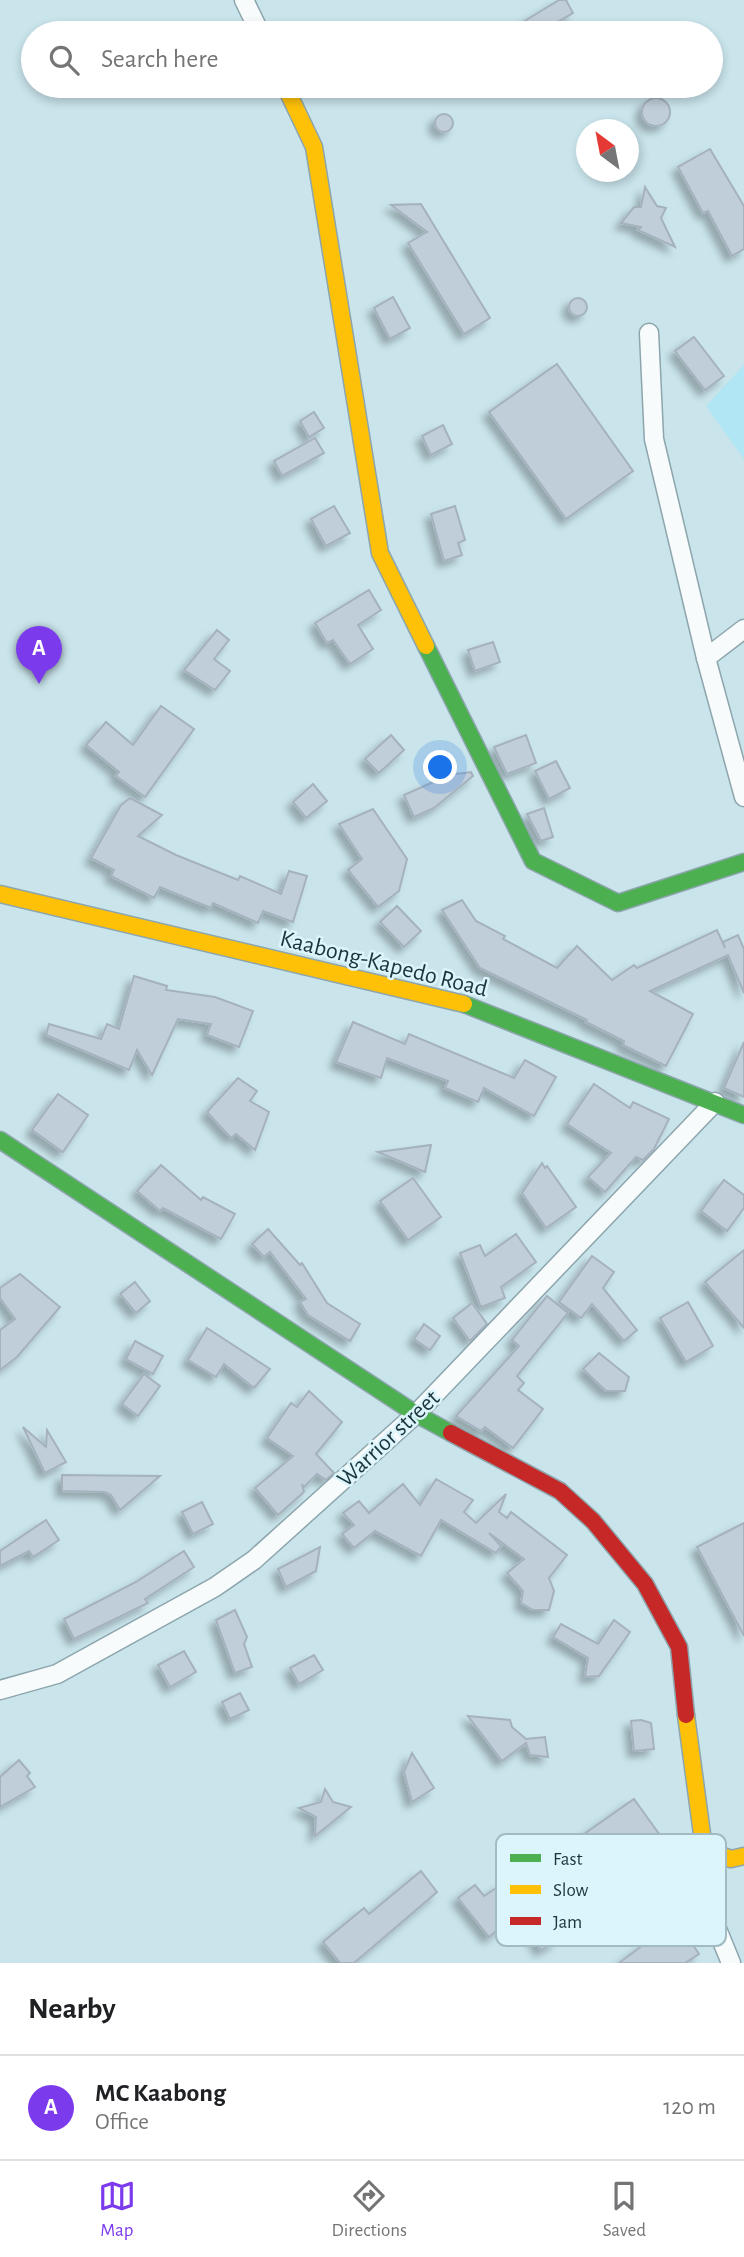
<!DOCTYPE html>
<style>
:root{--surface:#fff;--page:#f6f6f6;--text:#202124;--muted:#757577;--line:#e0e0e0;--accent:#7c3aed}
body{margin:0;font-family:"Alegreya Sans",sans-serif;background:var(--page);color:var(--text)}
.compass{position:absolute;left:576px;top:119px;width:63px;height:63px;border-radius:50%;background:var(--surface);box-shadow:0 4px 10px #0003;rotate:328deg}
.you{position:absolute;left:441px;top:768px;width:24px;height:24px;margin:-18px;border:5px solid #fff;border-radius:50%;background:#1a73e8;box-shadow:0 0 0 10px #1a73e833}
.badge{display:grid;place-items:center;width:46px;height:46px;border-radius:50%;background:var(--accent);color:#fff;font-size:23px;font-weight:700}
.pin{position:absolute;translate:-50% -58px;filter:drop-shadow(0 2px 4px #0008)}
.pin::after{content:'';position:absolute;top:37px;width:24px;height:21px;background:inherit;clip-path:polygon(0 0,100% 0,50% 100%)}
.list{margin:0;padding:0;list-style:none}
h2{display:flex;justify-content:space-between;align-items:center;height:91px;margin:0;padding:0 28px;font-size:30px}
h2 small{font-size:23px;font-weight:400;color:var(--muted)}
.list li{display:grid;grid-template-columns:46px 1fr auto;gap:21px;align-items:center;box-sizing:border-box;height:105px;padding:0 28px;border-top:2px solid var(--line)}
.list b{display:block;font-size:26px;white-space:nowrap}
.list p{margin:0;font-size:23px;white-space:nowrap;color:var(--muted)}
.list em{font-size:23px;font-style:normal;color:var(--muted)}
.icon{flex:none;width:38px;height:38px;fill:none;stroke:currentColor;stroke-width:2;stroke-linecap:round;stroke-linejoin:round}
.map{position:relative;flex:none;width:744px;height:1963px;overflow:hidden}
.search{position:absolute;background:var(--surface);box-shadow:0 4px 10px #0003;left:21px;right:21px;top:21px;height:77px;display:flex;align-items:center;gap:18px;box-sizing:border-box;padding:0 24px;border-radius:38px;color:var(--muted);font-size:26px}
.sheet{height:196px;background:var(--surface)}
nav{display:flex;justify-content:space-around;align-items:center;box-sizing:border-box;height:98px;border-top:2px solid var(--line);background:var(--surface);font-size:19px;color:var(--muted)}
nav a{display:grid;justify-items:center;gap:4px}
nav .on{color:var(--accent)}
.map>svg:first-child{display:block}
.built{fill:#b1e6f4}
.building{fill:#c0ceda;stroke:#a5b2be;stroke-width:2;filter:url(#shadow)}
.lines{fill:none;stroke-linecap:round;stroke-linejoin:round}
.street-casing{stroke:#8da5ac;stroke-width:21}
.fast-casing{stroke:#8da5ac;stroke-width:19}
.slow-casing{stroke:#8da5ac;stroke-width:19}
.jam-casing{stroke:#8da5ac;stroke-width:19}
.street{stroke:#f7fbfc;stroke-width:18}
.fast{stroke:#4caf50;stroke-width:16}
.slow{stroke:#ffc107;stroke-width:16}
.jam{stroke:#c62828;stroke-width:16}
.labels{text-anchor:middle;stroke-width:5;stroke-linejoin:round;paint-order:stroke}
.street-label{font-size:24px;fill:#1b353c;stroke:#dcf5fc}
.key{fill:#dcf5fc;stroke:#a2bbc2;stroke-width:2}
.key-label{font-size:19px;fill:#1b353c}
</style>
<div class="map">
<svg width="744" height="1963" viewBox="0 0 744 1963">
<defs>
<filter id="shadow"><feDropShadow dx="-6" dy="6" stdDeviation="3.5" flood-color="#0004"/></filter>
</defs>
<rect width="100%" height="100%" fill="#c9e4eb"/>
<polygon class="built" points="744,365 744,459 706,406"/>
<g class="building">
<polygon points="559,0 566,0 573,13 538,33 529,33 523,22"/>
<circle cx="656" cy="112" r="14"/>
<circle cx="444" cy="123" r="9"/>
<polygon points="710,149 744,206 744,249 732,256 708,211 703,213 678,167"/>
<polygon points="645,187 657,206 666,208 661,218 675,247 638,230 641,227 621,223 634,207 641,207"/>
<polygon points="421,204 490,318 464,334 408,243 427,232 391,205"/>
<polygon points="393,297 410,328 390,339 374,308"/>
<circle cx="578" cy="307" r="9"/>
<polygon points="694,337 724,376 705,390 675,351"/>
<polygon points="557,364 633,471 566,519 489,412"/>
<polygon points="314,412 324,428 309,437 300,421"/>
<polygon points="443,425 452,444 431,455 422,436"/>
<polygon points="315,438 324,453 282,476 274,461"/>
<polygon points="334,506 350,533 326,546 311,519"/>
<polygon points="455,506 465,540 458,543 462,555 444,561 431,514"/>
<polygon points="369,590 381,610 358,625 373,649 350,664 333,640 327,643 315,623"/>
<polygon points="217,630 229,640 214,659 230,671 215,690 184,670"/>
<polygon points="493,642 500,662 475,671 468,650"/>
<polygon points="161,706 194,729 145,797 116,776 119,772 86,745 106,722 133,745"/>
<polygon points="391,735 404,750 379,773 365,759"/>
<polygon points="526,735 536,763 507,774 494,747"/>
<polygon points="556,761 570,788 549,799 535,771"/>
<polygon points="471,772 473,776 434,808 414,817 404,795 449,775"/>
<polygon points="313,784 327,801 306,818 293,802"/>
<polygon points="130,798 162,815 138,836 176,855 238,880 240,876 281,894 289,871 307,876 293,922 263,911 258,923 213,903 211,908 160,887 154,898 111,876 114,870 91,858 121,805"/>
<polygon points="544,808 553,837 541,841 527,814"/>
<polygon points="373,809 407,859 399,891 378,907 348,870 362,859 339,824"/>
<polygon points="462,900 476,921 505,936 503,939 557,968 577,946 612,980 634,965 637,968 717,930 725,948 723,942 738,935 744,949 744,993 728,955 650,991 693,1014 666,1066 623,1045 624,1041 586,1022 587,1020 480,968 442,910"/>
<polygon points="397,906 421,931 404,947 380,922"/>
<polygon points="134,976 167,986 166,990 215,997 253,1011 239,1047 207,1035 211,1024 178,1019 152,1075 137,1050 129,1070 46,1035 49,1024 101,1039 107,1024 119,1029"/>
<polygon points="353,1022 405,1044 409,1034 514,1078 525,1060 556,1077 534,1116 484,1088 478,1102 445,1088 448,1081 387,1058 381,1078 336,1062"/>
<polygon points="744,1042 744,1097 724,1088"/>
<polygon points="238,1078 257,1091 250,1101 269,1112 255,1150 236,1134 231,1138 207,1112"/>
<polygon points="594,1084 630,1108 633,1102 669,1119 654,1149 643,1160 636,1157 605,1192 588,1177 611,1153 567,1124"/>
<polygon points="58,1094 88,1115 63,1152 32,1130"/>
<polygon points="431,1145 425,1172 378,1152"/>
<polygon points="542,1163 545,1168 547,1166 576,1207 546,1228 522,1193"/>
<polygon points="161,1165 201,1200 203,1197 235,1214 221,1239 163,1208 160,1211 137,1191"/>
<polygon points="413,1178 441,1217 408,1240 380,1201"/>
<polygon points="724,1180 744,1195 744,1208 727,1231 701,1211"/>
<polygon points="268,1229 300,1265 302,1263 327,1303 360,1324 350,1341 308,1315 300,1302 306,1299 270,1252 264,1257 252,1244"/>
<polygon points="516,1234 536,1262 501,1287 505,1298 481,1307 460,1253 480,1245 485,1256"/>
<polygon points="744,1250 744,1328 705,1282"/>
<polygon points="592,1256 614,1272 603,1288 637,1330 624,1341 592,1304 581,1318 559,1302"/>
<polygon points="20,1274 60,1307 17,1357 0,1370 0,1330 15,1319 0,1298 0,1288"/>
<polygon points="135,1282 150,1301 136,1313 120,1294"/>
<polygon points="547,1296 568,1313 517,1376 524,1383 518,1390 543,1409 513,1448 485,1427 481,1431 456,1416 519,1346 512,1340"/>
<polygon points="688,1302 713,1346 686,1362 660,1318"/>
<polygon points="472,1303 487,1324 470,1341 453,1318"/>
<polygon points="424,1324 440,1336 430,1350 414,1339"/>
<polygon points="207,1328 270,1369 254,1388 224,1364 216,1377 188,1360"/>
<polygon points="135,1341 163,1356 153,1374 126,1359"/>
<polygon points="599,1353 629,1377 625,1391 606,1391 583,1369"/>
<polygon points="144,1374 160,1386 138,1416 122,1404"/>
<polygon points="309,1391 342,1422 316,1454 334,1473 326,1480 317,1474 304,1487 302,1484 304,1492 278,1515 255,1488 293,1456 267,1438 291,1403 297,1407"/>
<polygon points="23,1427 46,1447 47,1430 66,1462 45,1473"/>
<polygon points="62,1475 160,1476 120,1510 111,1495 105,1492 62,1491"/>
<polygon points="436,1479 473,1500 464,1512 476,1523 506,1494 499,1512 507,1518 511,1512 567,1555 549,1578 554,1591 549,1610 533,1610 521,1603 523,1591 507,1573 524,1559 489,1533 501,1546 496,1553 441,1520 421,1556 375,1531 354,1548 342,1534 354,1525 343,1513 359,1501 369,1513 403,1484 420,1505"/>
<polygon points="202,1502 213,1524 193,1534 182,1512"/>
<polygon points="46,1520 59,1540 33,1557 29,1551 0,1566 0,1551"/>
<polygon points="744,1523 744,1636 697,1547"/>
<polygon points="320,1547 316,1571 286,1587 278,1569"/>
<polygon points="184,1551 194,1567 145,1599 148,1603 74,1639 64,1619 136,1582"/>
<polygon points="235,1610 247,1637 244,1644 252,1667 235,1673 216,1620"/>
<polygon points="614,1620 630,1632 599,1676 585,1677 588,1658 553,1637 561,1624 598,1644"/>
<polygon points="184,1651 196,1672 170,1687 158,1665"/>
<polygon points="314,1655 323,1670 299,1684 290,1668"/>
<polygon points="240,1693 249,1710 230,1719 222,1702"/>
<polygon points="468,1716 510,1720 512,1727 526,1739 545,1737 548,1757 530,1755 526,1743 502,1761"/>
<polygon points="641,1720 651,1723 654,1749 634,1751 631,1721"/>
<polygon points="412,1753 434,1788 412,1802 404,1772"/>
<polygon points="19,1760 30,1773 27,1776 35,1787 0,1807 0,1777"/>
<polygon points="325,1789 333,1802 351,1807 315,1836 316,1817 299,1808 321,1802"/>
<polygon points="634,1799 662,1838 638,1855 666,1890 660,1895 699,1954 685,1963 619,1963 651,1939 643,1927 653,1921 614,1872 605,1878 577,1839"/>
<polygon points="421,1871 437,1892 354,1963 340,1963 323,1942 364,1908 369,1914"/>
<polygon points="502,1884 514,1901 497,1912 505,1924 489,1937 458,1898 475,1885 484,1896"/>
<polygon points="546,1923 557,1941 541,1950 531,1932"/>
</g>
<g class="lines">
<g class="street-casing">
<g id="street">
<polyline points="244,0 260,33"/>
<polyline points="649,333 654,439 706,658 744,797"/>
<polyline points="706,658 744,629"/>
<polyline points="0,1690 57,1674 215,1587 254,1560 416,1414 715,1102"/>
<polyline points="704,1849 699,1885 731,1963"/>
</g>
</g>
<g class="fast-casing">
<g id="fast">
<polyline points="426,646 533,861 618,903 744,862"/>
<polyline points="464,1004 744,1115"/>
<polyline points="0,1140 416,1414 451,1433"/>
</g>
</g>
<g class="slow-casing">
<g id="slow">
<polyline points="285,86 314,147 380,553 426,646"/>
<polyline points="0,894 464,1004"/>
<polyline points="686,1715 704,1849 731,1859 744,1856"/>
</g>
</g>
<g class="jam-casing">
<polyline id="jam" points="451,1433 560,1491 593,1521 645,1584 679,1647 686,1715"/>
</g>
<use href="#street" class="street"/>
<use href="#fast" class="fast"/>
<use href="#slow" class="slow"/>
<use href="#jam" class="jam"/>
</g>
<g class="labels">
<g class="street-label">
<text transform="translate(384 963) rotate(14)" y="8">Kaabong-Kapedo Road</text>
<text transform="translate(388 1438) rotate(-43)" y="8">Warrior street</text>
</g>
</g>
<rect x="496" y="1834" width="230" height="112" rx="10" class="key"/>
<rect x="510" y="1854" width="31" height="8" fill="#4caf50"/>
<rect x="510" y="1885" width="31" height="9" fill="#ffc107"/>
<rect x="510" y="1917" width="31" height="8" fill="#c62828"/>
<g class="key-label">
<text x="553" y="1865">Fast</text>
<text x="553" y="1896">Slow</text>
<text x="553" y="1928">Jam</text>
</g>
</svg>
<svg class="compass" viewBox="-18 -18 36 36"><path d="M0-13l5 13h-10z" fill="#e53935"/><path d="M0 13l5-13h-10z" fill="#757577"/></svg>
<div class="you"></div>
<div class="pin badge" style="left:39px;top:684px">A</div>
<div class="search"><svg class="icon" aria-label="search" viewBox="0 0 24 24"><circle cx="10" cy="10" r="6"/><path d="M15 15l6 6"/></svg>Search here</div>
</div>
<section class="sheet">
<h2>Nearby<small></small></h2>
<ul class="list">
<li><span class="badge">A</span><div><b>MC Kaabong</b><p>Office</p></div><em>120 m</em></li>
</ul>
</section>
<nav>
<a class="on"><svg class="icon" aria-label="map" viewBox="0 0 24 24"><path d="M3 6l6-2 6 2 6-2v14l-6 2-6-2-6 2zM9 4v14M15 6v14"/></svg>Map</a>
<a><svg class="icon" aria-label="directions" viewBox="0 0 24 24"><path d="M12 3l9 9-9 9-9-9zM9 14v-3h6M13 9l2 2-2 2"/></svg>Directions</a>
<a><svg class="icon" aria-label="saved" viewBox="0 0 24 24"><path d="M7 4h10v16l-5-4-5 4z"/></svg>Saved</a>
</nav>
